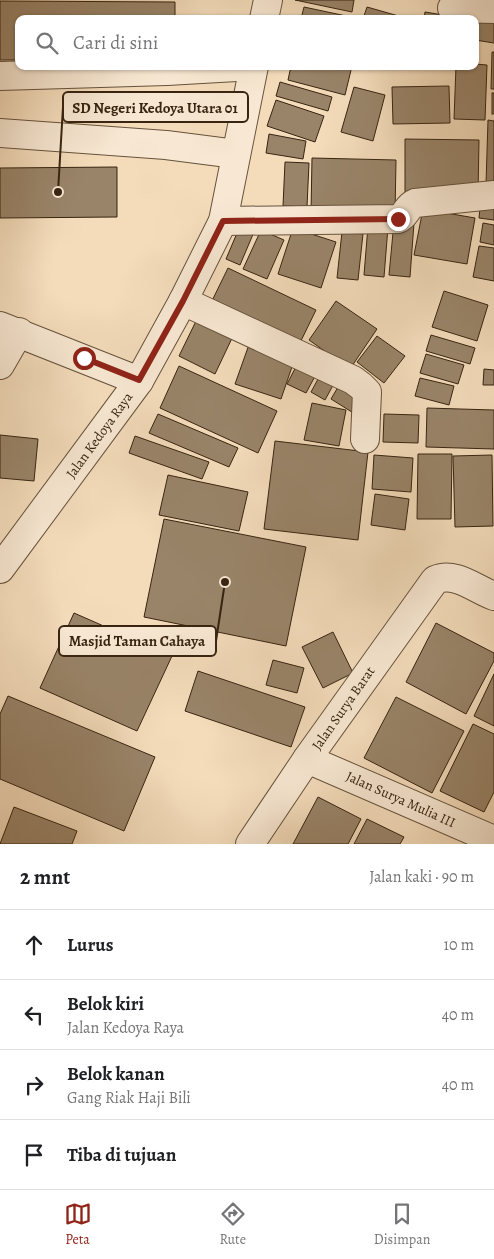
<!DOCTYPE html>
<html lang="id">
<meta charset="utf-8">
<style>
:root{--surface:#fff;--page:#f6f6f6;--text:#202124;--muted:#757577;--line:#e0e0e0;--accent:#8f2418}
body{margin:0;font-family:Alegreya,serif;background:var(--page);color:var(--text)}
.stop{position:absolute;width:15px;height:15px;margin:-11px;border:4px solid #8f2418;border-radius:50%;background:#fff}
.stop.end{background:#8f2418;border-color:#fff;box-shadow:0 1px 5px #0008}
.list{margin:0;padding:0;list-style:none}
h2{display:flex;justify-content:space-between;align-items:center;height:65px;margin:0;padding:0 20px;font-size:21px}
h2 small{font-size:16px;font-weight:400;color:var(--muted)}
.list li{display:grid;grid-template-columns:32px 1fr auto;gap:15px;align-items:center;box-sizing:border-box;height:70px;padding:0 20px;border-top:1px solid var(--line)}
.list b{display:block;font-size:19px;white-space:nowrap}
.list p{margin:0;font-size:16px;white-space:nowrap;color:var(--muted)}
.list em{font-size:16px;font-style:normal;color:var(--muted)}
.icon{flex:none;width:28px;height:28px;fill:none;stroke:currentColor;stroke-width:2;stroke-linecap:round;stroke-linejoin:round}
.map{position:relative;flex:none;width:494px;height:844px;overflow:hidden}
.search{position:absolute;background:var(--surface);box-shadow:0 1px 4px #0004;left:15px;right:15px;top:15px;height:55px;display:flex;align-items:center;gap:12px;box-sizing:border-box;padding:0 18px;border-radius:10px;color:var(--muted);font-size:19px}
.sheet{height:345px;background:var(--surface)}
nav{display:flex;justify-content:space-around;align-items:center;box-sizing:border-box;height:70px;border-top:1px solid var(--line);background:var(--surface);font-size:14px;color:var(--muted)}
nav a{display:grid;justify-items:center;gap:2px}
nav .on{color:var(--accent)}
.map>svg:first-child{display:block}
.building{fill:#998469;stroke:#372411}
.lines{fill:none;stroke-linecap:round;stroke-linejoin:round}
.minor-casing{stroke:#66523c;stroke-width:30}
.minor{stroke:#f8e8d3;stroke-width:28}
.route{stroke:#8f2418;stroke-width:6}
.labels{text-anchor:middle;stroke-width:4;stroke-linejoin:round;paint-order:stroke}
.street-label{font-size:14px;fill:#372411;stroke:#f8e8d3}
.leader{fill:none;stroke:#372411;stroke-width:2}
.callout-dot{fill:#372411;stroke:#f8e8d3;stroke-width:2}
.callout{fill:#f8e8d3;stroke:#372411;stroke-width:2}
.callout-label{font-size:15px;text-anchor:middle;font-weight:bold;fill:#372411}
</style>
<div class="map">
<svg width="494" height="844" viewBox="0 0 494 844">
<rect width="100%" height="100%" fill="#f4dcbb"/>
<filter id="stains"><feTurbulence type="fractalNoise" baseFrequency=".004" numOctaves="4"/><feColorMatrix values="0 0 0 0 .2 0 0 0 0 .09 0 0 0 0 .02 0 0 0 .5 -.17"/></filter>
<radialGradient id="worn" r=".72"><stop offset=".6" stop-color="#630" stop-opacity="0"/><stop offset="1" stop-color="#630" stop-opacity=".3"/></radialGradient>
<g class="building">
<polygon points="295,0 354,0 352,12"/>
<polygon points="0,1 175,2 175,19 19,19 19,60 0,60"/>
<polygon points="304,7 351,17 351,19 301,19"/>
<polygon points="367,7 409,19 363,19"/>
<polygon points="425,12 461,18 461,19 424,19"/>
<polygon points="494,13 494,43 475,40 475,19"/>
<polygon points="492,52 494,52 494,89 491,89"/>
<polygon points="475,64 487,65 485,120 454,119 456,66 475,66"/>
<polygon points="291,66 352,66 345,95 288,80"/>
<polygon points="280,82 332,97 328,111 276,96"/>
<polygon points="449,86 450,123 393,124 392,87"/>
<polygon points="354,87 385,95 373,141 341,132"/>
<rect x="492" y="93" width="2" height="21"/>
<polygon points="276,100 324,116 315,142 267,126"/>
<polygon points="488,120 494,121 494,184 486,184"/>
<polygon points="269,134 306,141 303,159 266,153"/>
<polygon points="405,139 479,140 478,194 405,193"/>
<polygon points="312,158 396,160 395,214 311,212"/>
<polygon points="285,162 309,163 307,207 283,206"/>
<polygon points="117,167 117,217 0,218 0,168"/>
<polygon points="481,198 494,199 494,220 479,218"/>
<polygon points="423,209 475,218 467,264 414,255"/>
<polygon points="394,222 414,223 410,277 389,275"/>
<polygon points="483,223 494,225 494,245 480,242"/>
<polygon points="240,226 254,232 240,265 226,259"/>
<polygon points="368,226 388,227 384,277 364,275"/>
<polygon points="293,228 336,242 321,288 278,274"/>
<polygon points="261,230 284,240 267,279 243,269"/>
<polygon points="342,232 363,234 358,280 337,278"/>
<polygon points="479,246 494,248 494,281 473,277"/>
<polygon points="228,268 316,310 296,351 208,309"/>
<polygon points="444,291 488,305 477,341 432,327"/>
<polygon points="336,301 377,329 350,369 309,340"/>
<polygon points="198,317 234,334 215,374 179,356"/>
<polygon points="431,335 475,348 470,364 426,351"/>
<polygon points="377,336 405,356 384,383 357,362"/>
<polygon points="251,339 296,355 281,399 235,384"/>
<polygon points="426,354 464,365 458,384 420,373"/>
<polygon points="301,357 320,367 306,393 287,384"/>
<polygon points="179,366 277,411 258,453 160,408"/>
<polygon points="484,369 494,370 494,385 483,385"/>
<polygon points="323,370 337,378 325,400 311,392"/>
<polygon points="420,378 454,386 449,405 415,396"/>
<polygon points="341,382 366,395 355,414 331,399"/>
<polygon points="312,403 346,410 339,446 304,440"/>
<polygon points="427,408 494,410 494,449 426,447"/>
<polygon points="158,414 238,448 229,467 149,433"/>
<polygon points="384,414 419,415 418,443 383,442"/>
<polygon points="0,435 38,439 34,481 0,478"/>
<polygon points="135,436 209,462 202,479 129,453"/>
<polygon points="275,441 368,452 358,540 264,529"/>
<polygon points="418,454 452,454 451,519 417,519"/>
<polygon points="374,455 413,458 411,492 372,489"/>
<polygon points="492,455 493,526 455,527 453,456"/>
<polygon points="168,475 248,492 239,531 159,515"/>
<polygon points="375,494 409,499 405,530 371,525"/>
<polygon points="164,519 306,547 286,646 144,617"/>
<polygon points="74,613 172,656 137,731 40,688"/>
<polygon points="436,623 494,653 494,661 466,714 406,682"/>
<polygon points="333,632 353,673 323,688 302,647"/>
<polygon points="273,660 304,668 297,693 266,685"/>
<polygon points="198,671 305,707 291,747 185,711"/>
<polygon points="494,674 494,726 474,716"/>
<polygon points="8,696 155,757 124,831 0,779 0,714"/>
<polygon points="396,697 464,731 432,793 364,758"/>
<polygon points="473,724 494,734 494,792 484,812 440,791"/>
<polygon points="318,797 361,819 348,844 293,844"/>
<polygon points="14,807 77,831 72,844 0,844"/>
<polygon points="367,819 404,837 400,844 354,844"/>
</g>
<g class="lines">
<g class="minor-casing">
<g id="minor">
<polyline points="452,8 494,9"/>
<polyline points="264,19 268,0"/>
<polyline points="0,76 167,71 254,66"/>
<polyline points="0,133 166,145 236,154"/>
<path d="M223 221 398 219C406 216 407 206 415 203L494 195"/>
<polyline points="183,301 353,380 361,386 367,392 365,439"/>
<polyline points="0,326 139,381"/>
<polyline points="0,365 19,332"/>
<polyline points="0,569 139,381 183,301 223,221 254,66"/>
<polyline points="307,759 494,840"/>
<path d="M250 844 307 759 435 580C455 571 475 589 494 596"/>
</g>
</g>
<use href="#minor" class="minor"/>
</g>
<g class="lines">
<polyline class="route" points="84,358 139,380 183,301 223,221 398,219"/>
</g>
<g class="labels">
<g class="street-label">
<text transform="translate(99 435) rotate(-54)" y="5">Jalan Kedoya Raya</text>
<text transform="translate(343 708) rotate(-55)" y="5">Jalan Surya Barat</text>
<text transform="translate(401 799) rotate(24)" y="5">Jalan Surya Mulia III</text>
</g>
</g>
<path class="leader" d="M58 192L63 107M225 582L216 641"/>
<g class="callout-dot">
<circle cx="58" cy="192" r="5"/>
<circle cx="225" cy="582" r="5"/>
</g>
<g class="callout">
<rect x="63" y="92" width="185" height="30" rx="5"/>
<rect x="59" y="626" width="157" height="30" rx="5"/>
</g>
<g class="callout-label">
<text x="155" y="113">SD Negeri Kedoya Utara 01</text>
<text x="137" y="646">Masjid Taman Cahaya</text>
</g>
<rect width="100%" height="100%" filter="url(#stains)"/>
<rect width="100%" height="100%" fill="url(#worn)"/>
</svg>
<div class="stop" style="left:84px;top:358px"></div>
<div class="stop end" style="left:398px;top:219px"></div>
<div class="search"><svg class="icon" aria-label="search" viewBox="0 0 24 24"><circle cx="10" cy="10" r="6"/><path d="M15 15l6 6"/></svg>Cari di sini</div>
</div>
<section class="sheet">
<h2>2 mnt<small>Jalan kaki · 90 m</small></h2>
<ul class="list">
<li><svg class="icon" aria-label="ahead" viewBox="0 0 24 24"><path d="M12 20V5M6 11l6-6 6 6"/></svg><div><b>Lurus</b></div><em>10 m</em></li>
<li><svg class="icon" aria-label="left" viewBox="0 0 24 24"><path d="M17 20v-9H6M10 6l-5 5 5 5"/></svg><div><b>Belok kiri</b><p>Jalan Kedoya Raya</p></div><em>40 m</em></li>
<li><svg class="icon" aria-label="right" viewBox="0 0 24 24"><path d="M7 20v-9h11M14 6l5 5-5 5"/></svg><div><b>Belok kanan</b><p>Gang Riak Haji Bili</p></div><em>40 m</em></li>
<li><svg class="icon" aria-label="arrive" viewBox="0 0 24 24"><path d="M6 21V4h12l-3 4 3 4H6"/></svg><div><b>Tiba di tujuan</b></div></li>
</ul>
</section>
<nav>
<a class="on"><svg class="icon" aria-label="map" viewBox="0 0 24 24"><path d="M3 6l6-2 6 2 6-2v14l-6 2-6-2-6 2zM9 4v14M15 6v14"/></svg>Peta</a>
<a><svg class="icon" aria-label="directions" viewBox="0 0 24 24"><path d="M12 3l9 9-9 9-9-9zM9 14v-3h6M13 9l2 2-2 2"/></svg>Rute</a>
<a><svg class="icon" aria-label="saved" viewBox="0 0 24 24"><path d="M7 4h10v16l-5-4-5 4z"/></svg>Disimpan</a>
</nav>
